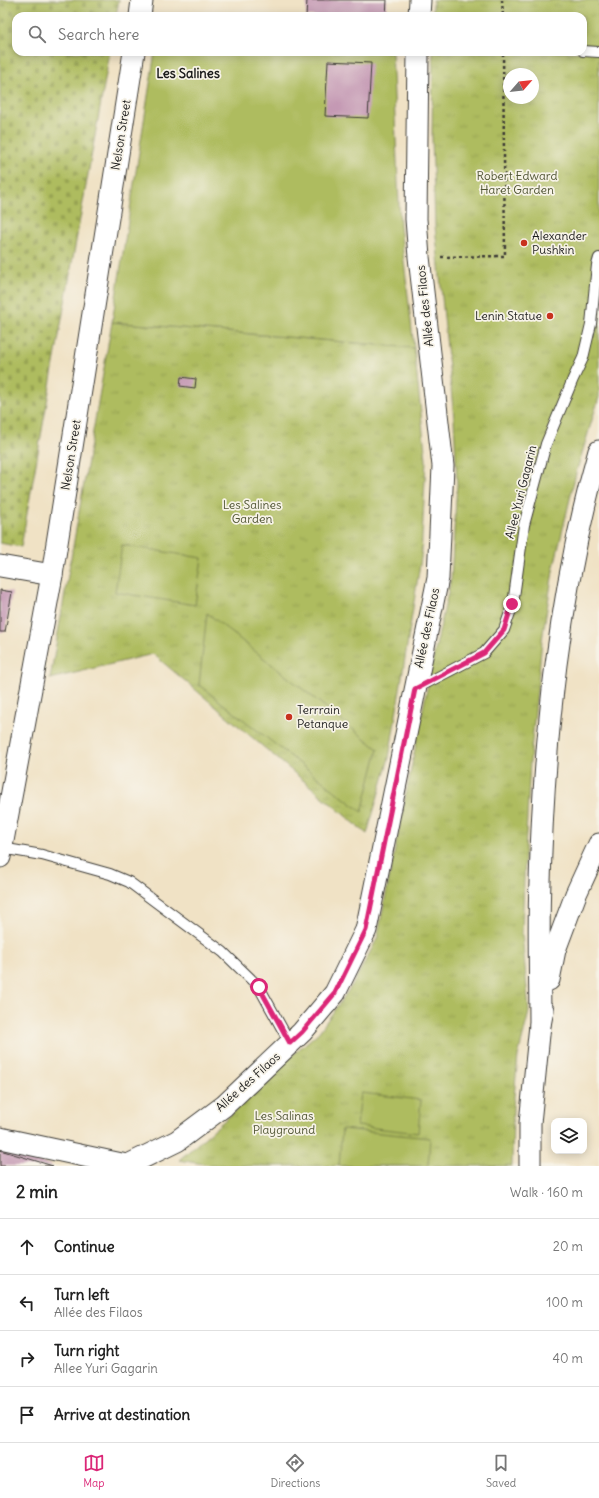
<!DOCTYPE html>
<meta charset="utf-8">
<style>
:root{--surface:#fff;--page:#f6f6f6;--text:#222;--muted:#767676;--line:#e0e0e0;--accent:#db2777}
body{margin:0;font-family:Delius,sans-serif;background:var(--page);color:var(--text)}
.controls{position:absolute;right:12px;bottom:12px;display:grid;overflow:hidden;border-radius:8px;box-shadow:0 2px 10px #0003}
.controls button{width:36px;height:36px;display:grid;place-items:center;padding:0;border:0;border-bottom:1px solid var(--line);background:var(--surface);color:var(--text);font:20px sans-serif}
.compass{position:absolute;left:503px;top:68px;width:36px;height:36px;border-radius:50%;background:var(--surface);box-shadow:0 2px 10px #0003;rotate:62deg}
.stop{position:absolute;width:12px;height:12px;margin:-9px;border:3px solid #db2777;border-radius:50%;background:#fff}
.stop.end{background:#db2777;border-color:#fff;box-shadow:0 1px 4px #0008}
.list{margin:0;padding:0;list-style:none}
h2{display:flex;justify-content:space-between;align-items:center;height:52px;margin:0;padding:0 16px;font-size:17px}
h2 small{font-size:13px;font-weight:400;color:var(--muted)}
.list li{display:grid;grid-template-columns:26px 1fr auto;gap:12px;align-items:center;box-sizing:border-box;height:56px;padding:0 16px;border-top:1px solid var(--line)}
.list b{display:block;font-size:15px;white-space:nowrap}
.list p{margin:0;font-size:13px;white-space:nowrap;color:var(--muted)}
.list em{font-size:13px;font-style:normal;color:var(--muted)}
.icon{flex:none;width:22px;height:22px;fill:none;stroke:currentColor;stroke-width:2;stroke-linecap:round;stroke-linejoin:round}
.map{position:relative;flex:none;width:599px;height:1166px;overflow:hidden}
.search{position:absolute;background:var(--surface);box-shadow:0 2px 10px #0003;left:12px;right:12px;top:12px;height:44px;display:flex;align-items:center;gap:10px;box-sizing:border-box;padding:0 14px;border-radius:12px;color:var(--muted);font-size:15px}
.sheet{height:276px;background:var(--surface)}
nav{display:flex;justify-content:space-around;align-items:center;box-sizing:border-box;height:56px;border-top:1px solid var(--line);background:var(--surface);font-size:11px;color:var(--muted)}
nav a{display:grid;justify-items:center;gap:2px}
nav .on{color:var(--accent)}
.map>svg:first-child{display:block}
.grass{fill:url(#grass-tufts);stroke:#656c3d;fill-rule:evenodd}
.cemetery{fill:url(#cemetery-stones);stroke:#656c3d}
.garden{fill:#aebc5e;stroke:#656c3d}
.building{fill:#c499b4}
.lines{fill:none;stroke-linecap:round;stroke-linejoin:round}
.service-casing{stroke:#3c3a35;stroke-width:12}
.minor-casing{stroke:#3c3a35;stroke-width:23}
.path{stroke:#3c3a35;stroke-width:2.5;stroke-dasharray:3 3;stroke-linecap:butt}
.service{stroke:#fff;stroke-width:10}
.minor{stroke:#fff;stroke-width:21}
.route{stroke:#db2777;stroke-width:5}
.poi-dot{fill:#c8321e;stroke:#f7f3e8;stroke-width:1.5}
.labels{text-anchor:middle;stroke-width:3.5;stroke-linejoin:round;paint-order:stroke}
.street-label{font-size:12px;fill:#1c1c1c;stroke:#f7f3e8}
.park-label{font-size:12px;fill:#4f5433;stroke:#f7f3e8}
.poi-label{font-size:12px;fill:#1c1c1c;stroke:#f7f3e8;text-anchor:start}
.neighbourhood-label{font-size:13px;font-weight:bold;fill:#1c1c1c;stroke:#f7f3e8}
</style>
<div class="map">
<svg width="599" height="1166" viewBox="0 0 599 1166">
<defs>
<pattern id="grass-tufts" width="24" height="20" patternUnits="userSpaceOnUse"><rect width="24" height="20" fill="#aebc5e"/><path d="M3 7l-1-3M5 7V3M7 7l1-3M15 17l-1-3M17 17v-4M19 17l1-3" fill="none" stroke="#95a151"/></pattern>
<pattern id="cemetery-stones" width="16" height="16" patternUnits="userSpaceOnUse"><rect width="16" height="16" fill="#aebc5e"/><path d="M2 7V4a2 2 0 0 1 4 0v3zM10 15v-3a2 2 0 0 1 4 0v3z" fill="#95a151"/></pattern>
</defs>
<rect width="100%" height="100%" fill="#f7f3e8"/>
<filter id="ink" filterUnits="userSpaceOnUse"><feTurbulence type="fractalNoise" baseFrequency=".025" numOctaves="2"/><feDisplacementMap in="SourceGraphic" scale="8" xChannelSelector="R" yChannelSelector="G"/><feConvolveMatrix kernelMatrix="1 2 1 2 8 2 1 2 1" color-interpolation-filters="sRGB"/></filter>
<filter id="wash" filterUnits="userSpaceOnUse"><feTurbulence type="fractalNoise" baseFrequency=".012" numOctaves="4" result="noise"/><feDisplacementMap in="SourceGraphic" scale="16" xChannelSelector="R" yChannelSelector="G"/><feGaussianBlur stdDeviation="0.9" result="paint"/><feColorMatrix in="noise" values="0 0 0 0 0 0 0 0 0 0 0 0 0 0 0 0 0 1.4 0 .05"/><feComposite in="paint" operator="in"/></filter>
<g filter="url(#wash)">
<rect width="100%" height="100%" fill="#f0e2c5"/>
<g class="grass">
<path d="M433 0H599V397L576 473 553 571 542 640 530 762 525 854 522 933 529 1012 518 1056 513 1107 512 1166H215L179 1160 234 1112 276 1069 319 1032 353 984 377 939 432 664 451 579 457 484 454 419 435 226 432 138 433 52H583V16H433ZM509 74H533V98H509Z"/>
<polygon points="112,322 414,348 426,460 421,558 389,758 367,834 153,654 50,679"/>
</g>
<polygon class="cemetery" points="0,0 119,0 116,16 16,16 16,52 110,52 21,547 0,543"/>
<g class="garden">
<polygon points="155,52 392,52 400,226 414,348 112,322"/>
<polygon points="122,545 202,558 195,605 115,592"/>
<polygon points="207,613 378,749 362,812 199,685"/>
<polygon points="361,1093 421,1100 418,1133 357,1126"/>
<polygon points="342,1129 430,1138 428,1166 339,1166"/>
</g>
<g id="blocks">
<g class="building">
<polygon points="307,0 387,0 386,16 306,16"/>
<polygon points="328,61 371,63 368,118 325,116"/>
<polygon points="181,377 196,379 195,388 180,386"/>
<polygon points="0,590 12,592 5,632 0,632"/>
<polygon points="0,1150 53,1166 0,1166"/>
</g>
</g>
</g>
<g filter="url(#ink)">
<use href="#blocks" fill-opacity="0" stroke="#3c3a35" stroke-width="1"/>
<g class="lines">
<g class="service-casing">
<g id="service">
<polyline points="583,51 599,52"/>
<polyline points="415,689 484,653 504,630 513,604 524,525 546,444 573,379 583,358 591,324 597,265 599,258"/>
<polyline points="1,848 42,855 110,874 129,882 223,952 259,987 290,1043"/>
</g>
</g>
<g class="minor-casing">
<g id="minor">
<polyline points="140,16 142,0"/>
<polyline points="419,16 420,0"/>
<polyline points="0,566 52,575"/>
<polyline points="0,857 52,575 134,52"/>
<polyline points="549,980 555,950 576,894 599,844"/>
<path d="M540 1025C540 977 538 929 540 882 544 737 559 591 599 451"/>
<polyline points="0,1138 131,1166"/>
<polyline points="128,1165 177,1141 224,1106 302,1032 335,993 366,930 438,578 443,466 419,257 416,219 418,52"/>
<polyline points="530,1166 530,1123 540,1025 543,1010"/>
</g>
</g>
<g class="path">
<polyline points="502,0 503,16"/>
<polyline points="441,257 505,256 503,52"/>
</g>
<use href="#service" class="service"/>
<use href="#minor" class="minor"/>
</g>
</g>
<g class="lines" filter="url(#ink)">
<polyline class="route" points="259,987 290,1043 302,1032 335,993 366,930 415,689 484,653 504,630 512,604"/>
</g>
<g class="poi-dot">
<circle cx="524" cy="243" r="4"/>
<circle cx="550" cy="316" r="4"/>
<circle cx="289" cy="717" r="4"/>
</g>
<g class="labels">
<g class="street-label">
<text transform="translate(121 135) rotate(-81)" y="4">Nelson Street</text>
<text transform="translate(425 306) rotate(-96)" y="4">Allée des Filaos</text>
<text transform="translate(71 455) rotate(-81)" y="4">Nelson Street</text>
<text transform="translate(521 492) rotate(-76)" y="4">Allee Yuri Gagarin</text>
<text transform="translate(427 628) rotate(-78)" y="4">Allée des Filaos</text>
<text transform="translate(248 1082) rotate(-42)" y="4">Allée des Filaos</text>
</g>
<g class="park-label">
<text x="517" y="180">Robert Edward<tspan x="517" dy="14">Haret Garden</tspan></text>
<text x="252" y="509">Les Salines<tspan x="252" dy="14">Garden</tspan></text>
<text x="284" y="1120">Les Salinas<tspan x="284" dy="14">Playground</tspan></text>
</g>
<g class="poi-label">
<text x="532" y="240">Alexander<tspan x="532" dy="14">Pushkin</tspan></text>
<text x="542" y="320" text-anchor="end">Lenin Statue</text>
<text x="297" y="714">Terrrain<tspan x="297" dy="14">Petanque</tspan></text>
</g>
<g class="neighbourhood-label">
<text x="188" y="78">Les Salines</text>
</g>
</g>
</svg>
<div class="controls">
<button><svg class="icon" aria-label="layers" viewBox="0 0 24 24"><path d="M12 4l9 5-9 5-9-5zM3 14l9 5 9-5"/></svg></button>
</div>
<svg class="compass" viewBox="-18 -18 36 36"><path d="M0-13l5 13h-10z" fill="#e53935"/><path d="M0 13l5-13h-10z" fill="#767676"/></svg>
<div class="stop" style="left:259px;top:987px"></div>
<div class="stop end" style="left:512px;top:604px"></div>
<div class="search"><svg class="icon" aria-label="search" viewBox="0 0 24 24"><circle cx="10" cy="10" r="6"/><path d="M15 15l6 6"/></svg>Search here</div>
</div>
<section class="sheet">
<h2>2 min<small>Walk · 160 m</small></h2>
<ul class="list">
<li><svg class="icon" aria-label="ahead" viewBox="0 0 24 24"><path d="M12 20V5M6 11l6-6 6 6"/></svg><div><b>Continue</b></div><em>20 m</em></li>
<li><svg class="icon" aria-label="left" viewBox="0 0 24 24"><path d="M17 20v-9H6M10 6l-5 5 5 5"/></svg><div><b>Turn left</b><p>Allée des Filaos</p></div><em>100 m</em></li>
<li><svg class="icon" aria-label="right" viewBox="0 0 24 24"><path d="M7 20v-9h11M14 6l5 5-5 5"/></svg><div><b>Turn right</b><p>Allee Yuri Gagarin</p></div><em>40 m</em></li>
<li><svg class="icon" aria-label="arrive" viewBox="0 0 24 24"><path d="M6 21V4h12l-3 4 3 4H6"/></svg><div><b>Arrive at destination</b></div></li>
</ul>
</section>
<nav>
<a class="on"><svg class="icon" aria-label="map" viewBox="0 0 24 24"><path d="M3 6l6-2 6 2 6-2v14l-6 2-6-2-6 2zM9 4v14M15 6v14"/></svg>Map</a>
<a><svg class="icon" aria-label="directions" viewBox="0 0 24 24"><path d="M12 3l9 9-9 9-9-9zM9 14v-3h6M13 9l2 2-2 2"/></svg>Directions</a>
<a><svg class="icon" aria-label="saved" viewBox="0 0 24 24"><path d="M7 4h10v16l-5-4-5 4z"/></svg>Saved</a>
</nav>
